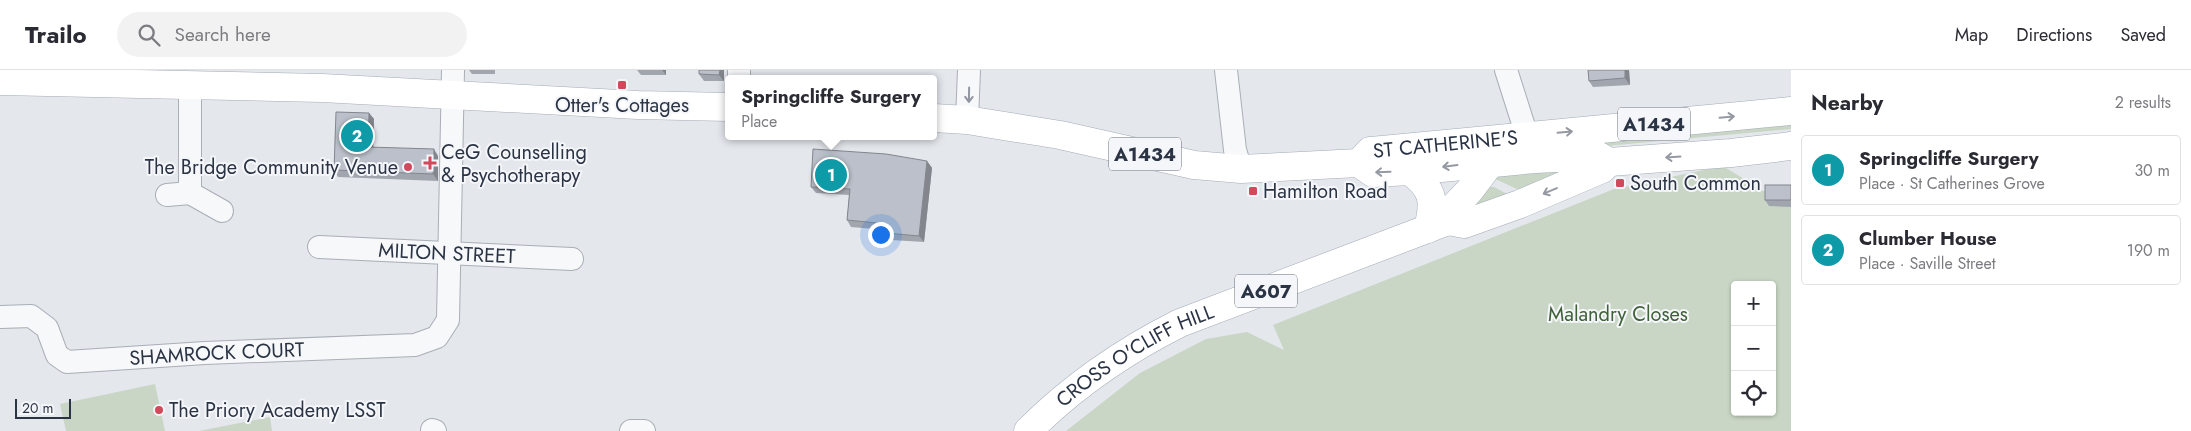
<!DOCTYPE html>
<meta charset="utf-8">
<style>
:root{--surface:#fff;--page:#f2f2f3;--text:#2b2b33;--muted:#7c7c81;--line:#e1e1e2;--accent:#d1495b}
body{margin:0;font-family:Jost,sans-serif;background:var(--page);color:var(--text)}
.controls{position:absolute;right:15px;bottom:15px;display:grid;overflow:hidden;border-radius:5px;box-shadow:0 1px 4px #0004}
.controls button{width:45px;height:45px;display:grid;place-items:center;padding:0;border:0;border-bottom:1px solid var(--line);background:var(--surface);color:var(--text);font:25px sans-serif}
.scale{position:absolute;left:15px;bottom:12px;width:56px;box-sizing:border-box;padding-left:5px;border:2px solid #2b3445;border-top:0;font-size:14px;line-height:18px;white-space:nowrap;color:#2b3445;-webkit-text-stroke:4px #f4f6f9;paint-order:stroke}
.you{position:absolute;left:880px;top:164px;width:18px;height:18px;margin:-12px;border:4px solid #fff;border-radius:50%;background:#1a73e8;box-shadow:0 0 0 8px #1a73e833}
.badge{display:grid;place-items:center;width:32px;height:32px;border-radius:50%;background:var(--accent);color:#fff;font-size:16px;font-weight:700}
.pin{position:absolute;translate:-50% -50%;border:2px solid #fff;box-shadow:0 1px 5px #0006}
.popup{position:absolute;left:725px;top:5px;width:212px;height:65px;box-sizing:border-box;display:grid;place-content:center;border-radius:5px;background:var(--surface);filter:drop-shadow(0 1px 4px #0005);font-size:16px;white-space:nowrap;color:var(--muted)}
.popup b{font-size:19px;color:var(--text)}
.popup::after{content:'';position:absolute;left:50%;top:100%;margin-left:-10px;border:10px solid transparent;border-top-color:var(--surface)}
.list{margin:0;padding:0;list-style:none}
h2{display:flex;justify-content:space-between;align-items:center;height:65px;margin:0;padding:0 20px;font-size:21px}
h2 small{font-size:16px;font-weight:400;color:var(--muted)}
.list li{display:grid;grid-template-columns:32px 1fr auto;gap:15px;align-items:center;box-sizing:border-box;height:70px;margin:0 10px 10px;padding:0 10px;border:1px solid var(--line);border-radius:5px}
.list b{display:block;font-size:19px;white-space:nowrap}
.list p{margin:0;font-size:16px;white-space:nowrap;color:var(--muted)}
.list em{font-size:16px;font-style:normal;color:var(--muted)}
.icon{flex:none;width:28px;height:28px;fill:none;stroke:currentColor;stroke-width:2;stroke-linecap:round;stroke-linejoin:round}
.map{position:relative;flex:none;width:1791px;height:361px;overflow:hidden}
header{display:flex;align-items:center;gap:30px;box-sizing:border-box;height:70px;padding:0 25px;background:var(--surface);border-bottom:1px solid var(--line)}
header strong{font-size:24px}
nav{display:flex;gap:28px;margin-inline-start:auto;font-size:18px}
.search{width:350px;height:45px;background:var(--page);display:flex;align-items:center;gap:12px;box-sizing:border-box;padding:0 18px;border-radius:28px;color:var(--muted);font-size:19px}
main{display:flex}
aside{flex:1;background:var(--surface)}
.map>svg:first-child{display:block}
.green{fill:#c9d6c5;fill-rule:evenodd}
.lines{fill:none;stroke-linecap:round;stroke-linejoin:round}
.minor-casing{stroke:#a9aeb7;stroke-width:24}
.primary-casing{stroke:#a3abb8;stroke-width:29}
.minor{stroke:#f7f8fa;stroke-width:22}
.primary{stroke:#fff;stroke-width:28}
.wall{fill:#a1a5ae}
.shaded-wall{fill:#83868d}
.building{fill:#bbc0ca;stroke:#83868d}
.oneway{stroke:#9196a0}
.oneway2{stroke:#959aa2}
.poi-dot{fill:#d1495b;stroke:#f4f6f9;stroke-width:2}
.labels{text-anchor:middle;stroke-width:4;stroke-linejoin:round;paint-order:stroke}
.shield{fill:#f4f6f9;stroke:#676e7b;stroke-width:1}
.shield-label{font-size:19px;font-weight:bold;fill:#2b3445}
.poi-label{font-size:20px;fill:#2b3445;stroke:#f4f6f9;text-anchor:start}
.street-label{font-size:20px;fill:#2b3445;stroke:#f4f6f9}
.park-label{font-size:20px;fill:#3f6138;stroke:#f4f6f9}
</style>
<header>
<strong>Trailo</strong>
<div class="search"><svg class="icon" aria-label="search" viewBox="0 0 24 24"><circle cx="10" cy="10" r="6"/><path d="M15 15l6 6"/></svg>Search here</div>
<nav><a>Map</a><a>Directions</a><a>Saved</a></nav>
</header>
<main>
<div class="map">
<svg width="1791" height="361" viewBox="0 0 1791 361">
<rect width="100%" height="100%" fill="#e4e7ec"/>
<g class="green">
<polygon points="1791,51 1791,59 1530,83 1536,77"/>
<polygon points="1597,92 1521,121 1491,107 1497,102"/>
<path d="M1723 96 1763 121 1791 120V361H1066L1140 303 1206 269 1247 262 1284 280 1273 255 1614 119ZM1735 215H1772V342H1735Z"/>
<polygon points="1484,117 1494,117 1511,126 1474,140 1470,134"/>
<polygon points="155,314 165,361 66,361 60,334"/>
<polygon points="270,347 272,361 199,361"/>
</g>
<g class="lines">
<g class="minor-casing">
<g id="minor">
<polyline points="1226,0 1235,80 1241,99"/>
<polyline points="1506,0 1527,66"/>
<polyline points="739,9 739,0"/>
<polyline points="190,15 190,123 222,141"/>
<polyline points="967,50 969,0"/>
<polyline points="167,125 190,123"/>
<path id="s1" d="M319 177 572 189"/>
<path id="s2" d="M0 247 31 246 47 258 57 285 67 292 205 283 415 275 437 267 448 250 453 0"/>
<polyline points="432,360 435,361"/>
<polyline points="631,361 644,361"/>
</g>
</g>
<g class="primary-casing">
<g id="primary">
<polyline points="0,11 322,18 638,35 728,37"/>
<polyline points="934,48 967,50 1060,65 1194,95 1241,99 1359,93"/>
<path id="s3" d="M1359 93 1370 81 1382 80 1791 41"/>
<polyline points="1359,93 1373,103 1410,101 1535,89 1599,86 1609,92 1731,83 1791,76"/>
<path d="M1410 101C1434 120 1435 130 1428 159"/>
<polyline points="1448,151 1464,154 1520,134 1602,99 1609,92"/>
<polyline points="1448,151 1451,140 1470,120 1498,83"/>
<path id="s4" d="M1028 361C1072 317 1124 281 1180 253L1448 151"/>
</g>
</g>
<use href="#minor" class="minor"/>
<use href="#primary" class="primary"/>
</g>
<g class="wall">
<polygon points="469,0 495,0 495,4 472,4"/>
<polygon points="637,0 666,0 666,5 641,5"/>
<polygon points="699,0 724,0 724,11 704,11 699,4"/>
<polygon points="1588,0 1629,0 1630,15 1593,17 1589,11"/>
<polygon points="369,43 374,49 373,77 438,86 438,111 338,107 334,100"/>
<polygon points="927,91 932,98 924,172 891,170 886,163 886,160 851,157 847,150 849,125 816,123 811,117"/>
<polygon points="1791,115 1791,137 1769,136 1765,130"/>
</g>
<g class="shaded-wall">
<polygon points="662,0 666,0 666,5"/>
<polygon points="720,0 724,0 724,11 719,5"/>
<polygon points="1625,0 1629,0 1630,15 1625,8"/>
<polygon points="369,43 374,49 373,84 368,77"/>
<polygon points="434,79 438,86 438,111 433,104"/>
<polygon points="927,91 932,98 924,172 919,166"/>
</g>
<g class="building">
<polygon points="699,0 720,0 719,5 699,4"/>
<polygon points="1588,0 1625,0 1625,8 1589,11"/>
<polygon points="336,42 369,43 368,77 434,79 433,104 334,100"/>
<polygon points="813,79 886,84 927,91 919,166 886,163 887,154 847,150 850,119 811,117"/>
<rect x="1765" y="115" width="26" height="15"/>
</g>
<defs><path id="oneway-shaft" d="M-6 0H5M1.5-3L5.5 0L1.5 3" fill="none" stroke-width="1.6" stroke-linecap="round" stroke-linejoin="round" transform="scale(1.25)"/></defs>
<use class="oneway" href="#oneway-shaft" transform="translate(969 25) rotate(91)"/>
<g class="oneway2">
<use href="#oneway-shaft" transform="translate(1727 47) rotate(-5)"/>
<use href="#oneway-shaft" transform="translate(1565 62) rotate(-5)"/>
<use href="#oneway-shaft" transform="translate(1673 87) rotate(176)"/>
<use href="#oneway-shaft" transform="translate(1450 96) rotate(173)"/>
<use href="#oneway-shaft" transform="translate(1383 102) rotate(178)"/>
<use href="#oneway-shaft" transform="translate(1550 121) rotate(157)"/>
</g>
<g class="poi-dot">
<rect x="617" y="10" width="10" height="10" rx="2.5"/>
<path d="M427.5 85.5h5v5h5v5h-5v5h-5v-5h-5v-5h5z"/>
<circle cx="408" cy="97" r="5"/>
<rect x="1615" y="108" width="10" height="10" rx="2.5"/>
<rect x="1248" y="116" width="10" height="10" rx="2.5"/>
<circle cx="159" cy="340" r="5"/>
</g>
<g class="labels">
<g class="shield">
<rect x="1618" y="37.5" width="72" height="33" rx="4"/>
<rect x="1109" y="67.5" width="72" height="33" rx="4"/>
<rect x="1235" y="204.5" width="62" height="33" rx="4"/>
</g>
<g class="shield-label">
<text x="1654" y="61">A1434</text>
<text x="1145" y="91">A1434</text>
<text x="1266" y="228">A607</text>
</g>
<g class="poi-label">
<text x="622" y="42" text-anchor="middle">Otter's Cottages</text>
<text x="441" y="89">CeG Counselling<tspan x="441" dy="23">&amp; Psychotherapy</tspan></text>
<text x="398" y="104" text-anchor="end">The Bridge Community Venue</text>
<text x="1630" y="120">South Common</text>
<text x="1263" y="128">Hamilton Road</text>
<text x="169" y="347">The Priory Academy LSST</text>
</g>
<g class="street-label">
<text dy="7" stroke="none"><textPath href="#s3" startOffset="92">ST CATHERINE'S</textPath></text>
<text dy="7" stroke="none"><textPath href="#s1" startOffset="128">MILTON STREET</textPath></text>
<text dy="7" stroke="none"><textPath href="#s2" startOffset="242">SHAMROCK COURT</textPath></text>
<text dy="7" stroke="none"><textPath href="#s4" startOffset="132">CROSS O'CLIFF HILL</textPath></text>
</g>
<g class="park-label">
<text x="1618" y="251">Malandry Closes</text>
</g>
</g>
</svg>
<div class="controls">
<button>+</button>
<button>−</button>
<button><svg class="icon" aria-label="locate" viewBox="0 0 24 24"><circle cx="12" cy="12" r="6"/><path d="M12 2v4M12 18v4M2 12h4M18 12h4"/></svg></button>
</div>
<div class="scale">20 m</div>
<div class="you"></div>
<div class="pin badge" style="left:831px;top:105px;background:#0f9aa8">1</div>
<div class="popup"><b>Springcliffe Surgery</b>Place</div>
<div class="pin badge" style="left:357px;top:66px;background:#0f9aa8">2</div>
</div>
<aside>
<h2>Nearby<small>2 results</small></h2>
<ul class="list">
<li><span class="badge" style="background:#0f9aa8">1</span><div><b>Springcliffe Surgery</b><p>Place · St Catherines Grove</p></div><em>30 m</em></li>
<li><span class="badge" style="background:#0f9aa8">2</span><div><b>Clumber House</b><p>Place · Saville Street</p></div><em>190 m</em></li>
</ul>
</aside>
</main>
